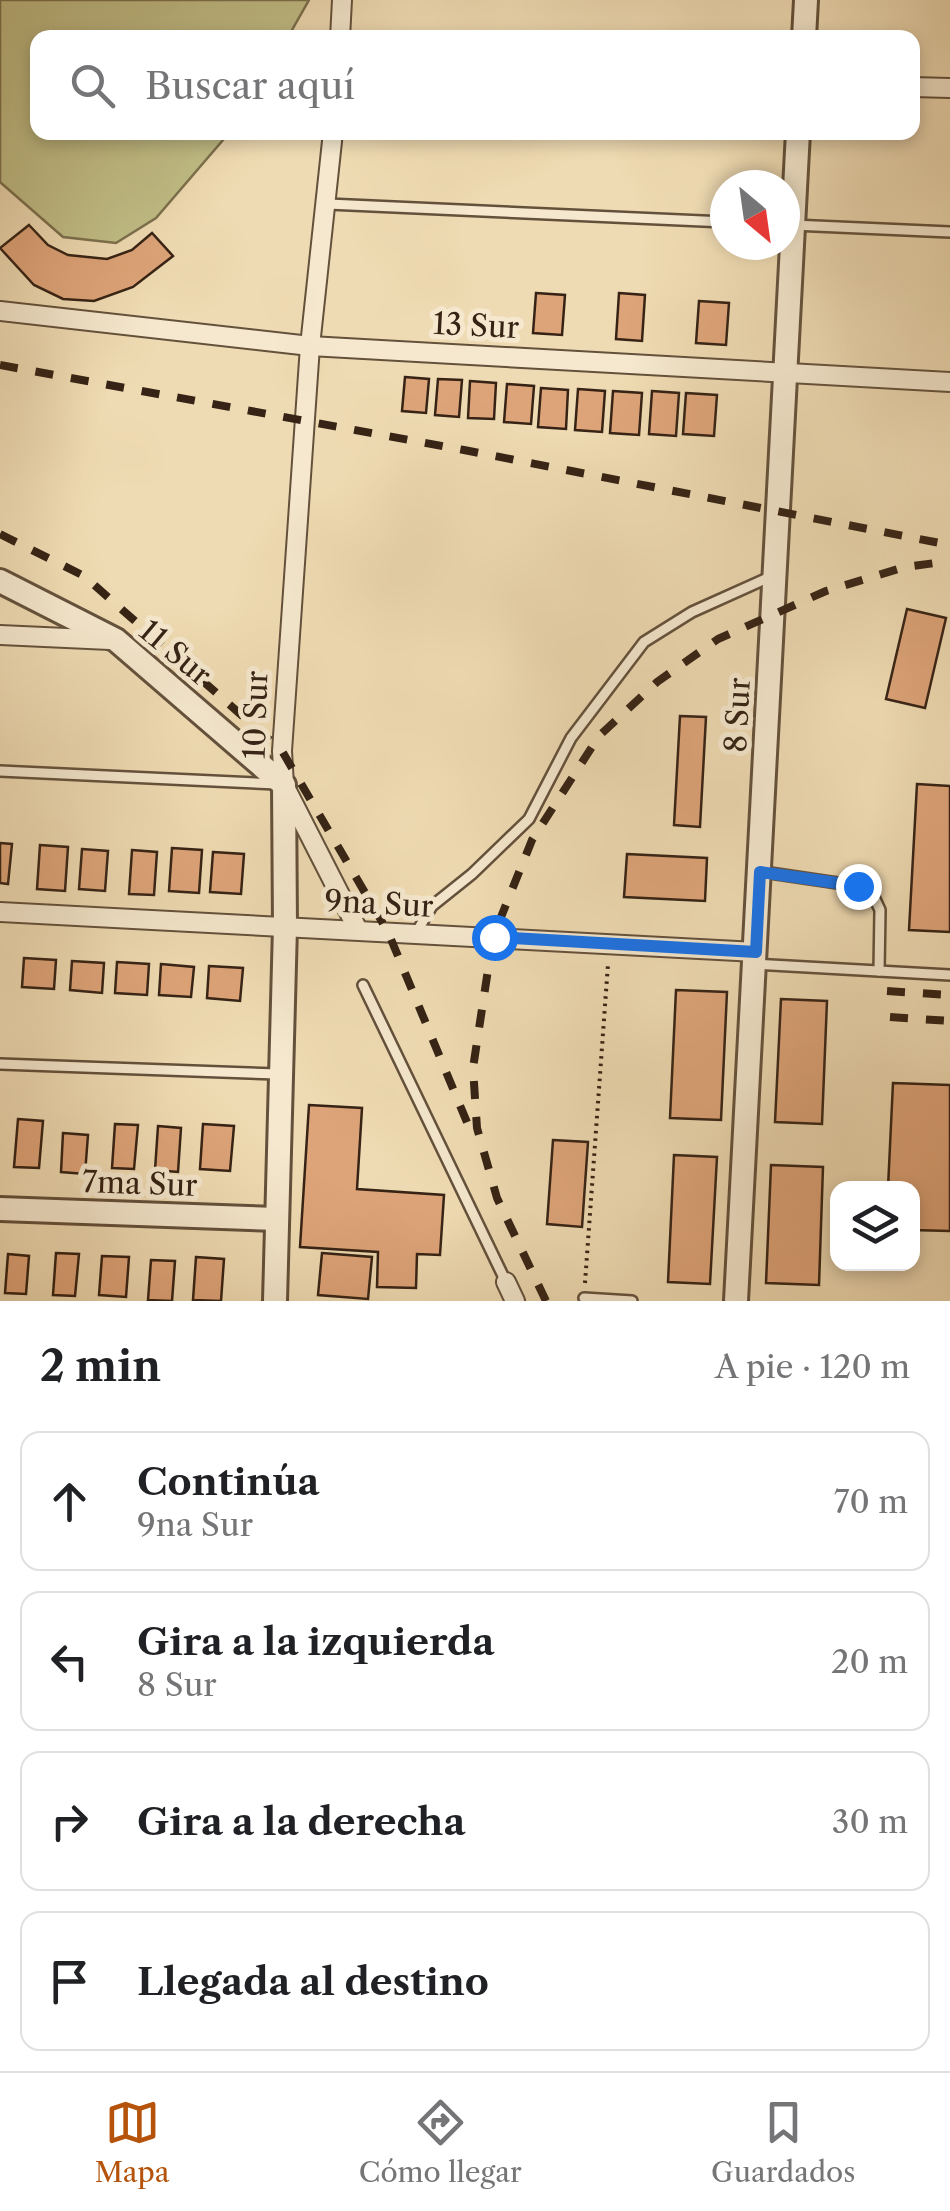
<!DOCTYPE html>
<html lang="es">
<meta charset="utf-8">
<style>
:root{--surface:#fff;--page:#f2f2f2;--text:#202124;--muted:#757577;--line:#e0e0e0;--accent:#b45309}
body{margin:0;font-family:"Libre Caslon Text",serif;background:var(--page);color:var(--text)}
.controls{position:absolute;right:30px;bottom:30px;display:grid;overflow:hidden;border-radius:20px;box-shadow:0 5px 15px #0003}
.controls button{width:90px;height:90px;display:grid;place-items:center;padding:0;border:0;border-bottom:2px solid var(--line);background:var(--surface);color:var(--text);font:50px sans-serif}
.compass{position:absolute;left:710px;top:170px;width:90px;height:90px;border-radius:50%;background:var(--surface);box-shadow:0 5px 15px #0003;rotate:151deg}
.stop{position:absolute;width:30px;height:30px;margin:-22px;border:8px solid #1a73e8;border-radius:50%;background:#fff}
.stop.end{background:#1a73e8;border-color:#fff;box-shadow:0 2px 10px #0008}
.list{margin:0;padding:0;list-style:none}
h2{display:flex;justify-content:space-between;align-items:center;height:130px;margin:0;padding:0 40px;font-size:42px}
h2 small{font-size:32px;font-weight:400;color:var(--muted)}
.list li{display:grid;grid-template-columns:65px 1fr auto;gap:30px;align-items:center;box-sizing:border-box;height:140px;margin:0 20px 20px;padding:0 20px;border:2px solid var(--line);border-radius:20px}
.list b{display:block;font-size:38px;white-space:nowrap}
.list p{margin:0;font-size:32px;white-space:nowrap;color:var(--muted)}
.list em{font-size:32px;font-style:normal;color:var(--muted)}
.icon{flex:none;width:55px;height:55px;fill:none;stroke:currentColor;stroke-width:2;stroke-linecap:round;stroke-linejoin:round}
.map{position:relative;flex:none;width:950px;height:1301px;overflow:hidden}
.search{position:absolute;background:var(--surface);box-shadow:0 5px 15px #0003;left:30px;right:30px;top:30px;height:110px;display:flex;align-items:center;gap:25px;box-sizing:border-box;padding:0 35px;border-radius:20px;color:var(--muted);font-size:38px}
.sheet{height:770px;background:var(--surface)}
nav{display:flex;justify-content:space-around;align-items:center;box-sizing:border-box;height:140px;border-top:2px solid var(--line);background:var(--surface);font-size:28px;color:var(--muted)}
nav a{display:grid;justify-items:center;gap:5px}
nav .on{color:var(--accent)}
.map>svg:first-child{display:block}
.green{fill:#c1be87;stroke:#7c704e;stroke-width:2.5}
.building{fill:#dea479;stroke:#362315;stroke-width:2.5}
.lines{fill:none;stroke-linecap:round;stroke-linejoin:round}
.service-casing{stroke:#64513c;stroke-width:14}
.minor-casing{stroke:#64513c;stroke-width:22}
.tertiary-casing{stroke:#64513c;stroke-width:28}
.path{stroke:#362315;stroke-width:4;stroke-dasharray:2.5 5;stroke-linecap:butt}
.service{stroke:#f5e8ce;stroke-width:9}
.minor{stroke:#f5e8ce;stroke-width:18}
.tertiary{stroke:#f5e8ce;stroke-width:22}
.rail{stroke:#362315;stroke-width:8;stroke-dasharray:18 18;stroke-linecap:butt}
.route{stroke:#1a73e8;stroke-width:12}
.labels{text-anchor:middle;stroke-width:10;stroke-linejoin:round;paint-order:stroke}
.street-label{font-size:30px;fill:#362315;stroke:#f5e8ce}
</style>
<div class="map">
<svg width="950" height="1301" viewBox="0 0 950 1301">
<rect width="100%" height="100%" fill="#efdbb3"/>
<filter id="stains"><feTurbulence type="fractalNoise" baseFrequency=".002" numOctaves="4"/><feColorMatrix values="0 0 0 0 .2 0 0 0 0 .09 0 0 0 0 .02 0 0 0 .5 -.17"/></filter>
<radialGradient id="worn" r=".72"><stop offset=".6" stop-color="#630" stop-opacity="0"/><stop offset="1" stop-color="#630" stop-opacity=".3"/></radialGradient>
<polygon class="green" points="0,0 309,0 288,37 38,38 38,132 229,133 156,218 116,243 63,237 0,182"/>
<g class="building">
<polygon points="29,225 48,245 68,255 107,259 132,250 152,233 173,256 133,287 94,301 63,299 34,285 0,248"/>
<polygon points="536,293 565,295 562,335 533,333"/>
<polygon points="619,293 645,295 642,341 616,339"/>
<polygon points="699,301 729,303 726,345 696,343"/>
<polygon points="405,377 429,379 426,413 402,411"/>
<polygon points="438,379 462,380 459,417 435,415"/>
<polygon points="470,381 496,383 494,419 468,418"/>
<polygon points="507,384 534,386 531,424 504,422"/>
<polygon points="541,388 568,390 566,429 538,427"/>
<polygon points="578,389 605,391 602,432 575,430"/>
<polygon points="613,391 642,393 639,435 610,433"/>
<polygon points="652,391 679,393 676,436 649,434"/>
<polygon points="686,393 717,395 714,436 683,434"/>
<polygon points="907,609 946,618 925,708 886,699"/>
<polygon points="680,716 706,717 700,827 674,825"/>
<polygon points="917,784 950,786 950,932 909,930"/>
<polygon points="0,843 12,844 8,884 0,883"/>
<polygon points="40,845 68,847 65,891 37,889"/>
<polygon points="172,848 202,850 199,893 169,891"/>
<polygon points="82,849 108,851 105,891 79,889"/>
<polygon points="132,850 157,852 154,895 129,894"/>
<polygon points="213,852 244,854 241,894 210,892"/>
<polygon points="627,854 707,858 705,901 624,897"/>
<polygon points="24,958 56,960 54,989 22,987"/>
<polygon points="72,961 104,963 102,993 70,990"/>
<polygon points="117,962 149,964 147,995 115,993"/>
<polygon points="161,964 194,967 191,997 159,995"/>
<polygon points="209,966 243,968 240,1001 207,998"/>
<polygon points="676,990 727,992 721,1120 670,1118"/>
<polygon points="781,999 827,1001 822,1124 775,1122"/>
<polygon points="893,1083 950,1085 950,1231 912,1230 912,1188 888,1188"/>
<polygon points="309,1105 362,1108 357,1189 444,1195 440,1255 417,1254 416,1288 377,1287 378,1252 300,1247"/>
<polygon points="18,1119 43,1121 39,1168 14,1167"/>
<polygon points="115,1124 138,1125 134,1169 112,1168"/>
<polygon points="203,1124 234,1126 230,1171 200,1169"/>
<polygon points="158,1126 181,1128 178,1172 155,1170"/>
<polygon points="63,1133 88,1135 85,1174 61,1172"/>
<polygon points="553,1140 588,1142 582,1227 547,1224"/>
<polygon points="674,1155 717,1157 710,1284 668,1282"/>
<polygon points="771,1165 823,1167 819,1285 766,1283"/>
<polygon points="56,1253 79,1254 75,1296 53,1295"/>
<polygon points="322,1253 372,1257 368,1299 318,1295"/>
<polygon points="8,1254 29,1256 26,1294 5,1293"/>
<polygon points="102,1256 129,1257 126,1297 99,1295"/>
<polygon points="196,1257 224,1259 221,1301 193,1300"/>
<polygon points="151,1260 175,1261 172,1301 148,1300"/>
</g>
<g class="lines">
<g class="service-casing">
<g id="service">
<polyline points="328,204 725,222"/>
<polyline points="793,225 950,232"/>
<polyline points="0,771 277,784"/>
<polyline points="763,872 858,886 874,897 880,910 879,971"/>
<polyline points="416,933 432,906 472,874 529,819 571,738 644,642 692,612 772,576"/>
<polyline points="755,964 950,975"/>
<polyline points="363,985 506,1282"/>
<polyline points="0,1064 278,1074"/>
<polyline points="584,1298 632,1301"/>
</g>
</g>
<g class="minor-casing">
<g id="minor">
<polyline points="340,38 342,0"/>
<polyline points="912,87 950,88"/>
<polyline points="333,132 310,346 282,751 284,785 358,930"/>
<polyline points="0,311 310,346 950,382"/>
<polyline points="0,635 110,640"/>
<polyline points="0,912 756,952"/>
<polyline points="506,1282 515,1301"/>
</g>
</g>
<g class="tertiary-casing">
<g id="tertiary">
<polyline points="804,38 806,0"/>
<polyline points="0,581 116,640 284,785 285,927 275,1301"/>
<polyline points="0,1209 277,1219"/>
<polyline points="736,1301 798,132"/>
</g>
</g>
<polyline class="path" points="585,1283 608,964"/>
<use href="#service" class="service"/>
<use href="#minor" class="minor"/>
<use href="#tertiary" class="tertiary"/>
<g class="rail">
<polyline points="0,365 464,450 950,545"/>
<polyline points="0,534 84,576 282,751 388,932 471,1132"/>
<polyline points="887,991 950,995"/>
<polyline points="890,1017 950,1021"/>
<polyline points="546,1301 497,1198 477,1128 473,1068 493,937 532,840 599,736 657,682 718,639 826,591 905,567 950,561"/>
</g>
</g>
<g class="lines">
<polyline class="route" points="494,937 756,952 760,872 858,886"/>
</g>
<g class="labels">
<g class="street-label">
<text transform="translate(476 326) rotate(3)" y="10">13 Sur</text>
<text transform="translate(175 653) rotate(40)" y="10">11 Sur</text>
<text transform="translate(256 715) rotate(-88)" y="10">10 Sur</text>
<text transform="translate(738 715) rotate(-87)" y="10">8 Sur</text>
<text transform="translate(379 904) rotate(3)" y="10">9na Sur</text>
<text transform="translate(140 1184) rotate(2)" y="10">7ma Sur</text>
</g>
</g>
<rect width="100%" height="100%" filter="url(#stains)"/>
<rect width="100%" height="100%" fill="url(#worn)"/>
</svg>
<div class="controls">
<button><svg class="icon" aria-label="layers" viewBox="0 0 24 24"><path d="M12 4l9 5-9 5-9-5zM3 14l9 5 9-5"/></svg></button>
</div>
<svg class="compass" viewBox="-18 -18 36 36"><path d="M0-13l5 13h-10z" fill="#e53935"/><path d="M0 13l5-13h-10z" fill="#757577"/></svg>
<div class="stop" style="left:494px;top:937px"></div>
<div class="stop end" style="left:858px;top:886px"></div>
<div class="search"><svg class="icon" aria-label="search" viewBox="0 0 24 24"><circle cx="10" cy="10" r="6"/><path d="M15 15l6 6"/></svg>Buscar aquí</div>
</div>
<section class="sheet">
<h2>2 min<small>A pie · 120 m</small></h2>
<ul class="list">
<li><svg class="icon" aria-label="ahead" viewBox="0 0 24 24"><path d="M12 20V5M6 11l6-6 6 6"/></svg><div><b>Continúa</b><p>9na Sur</p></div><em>70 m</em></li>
<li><svg class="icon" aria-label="left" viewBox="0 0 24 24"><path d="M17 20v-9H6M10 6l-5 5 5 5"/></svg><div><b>Gira a la izquierda</b><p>8 Sur</p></div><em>20 m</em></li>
<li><svg class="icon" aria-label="right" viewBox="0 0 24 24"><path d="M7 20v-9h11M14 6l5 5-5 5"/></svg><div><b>Gira a la derecha</b></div><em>30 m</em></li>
<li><svg class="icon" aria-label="arrive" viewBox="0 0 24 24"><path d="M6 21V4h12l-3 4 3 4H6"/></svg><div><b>Llegada al destino</b></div></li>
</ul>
</section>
<nav>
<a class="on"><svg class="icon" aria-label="map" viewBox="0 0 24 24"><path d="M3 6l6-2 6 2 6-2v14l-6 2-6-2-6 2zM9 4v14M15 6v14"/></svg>Mapa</a>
<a><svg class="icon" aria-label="directions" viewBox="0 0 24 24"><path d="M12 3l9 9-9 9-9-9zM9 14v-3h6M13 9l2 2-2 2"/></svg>Cómo llegar</a>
<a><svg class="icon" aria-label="saved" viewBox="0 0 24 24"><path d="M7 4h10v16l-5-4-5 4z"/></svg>Guardados</a>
</nav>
